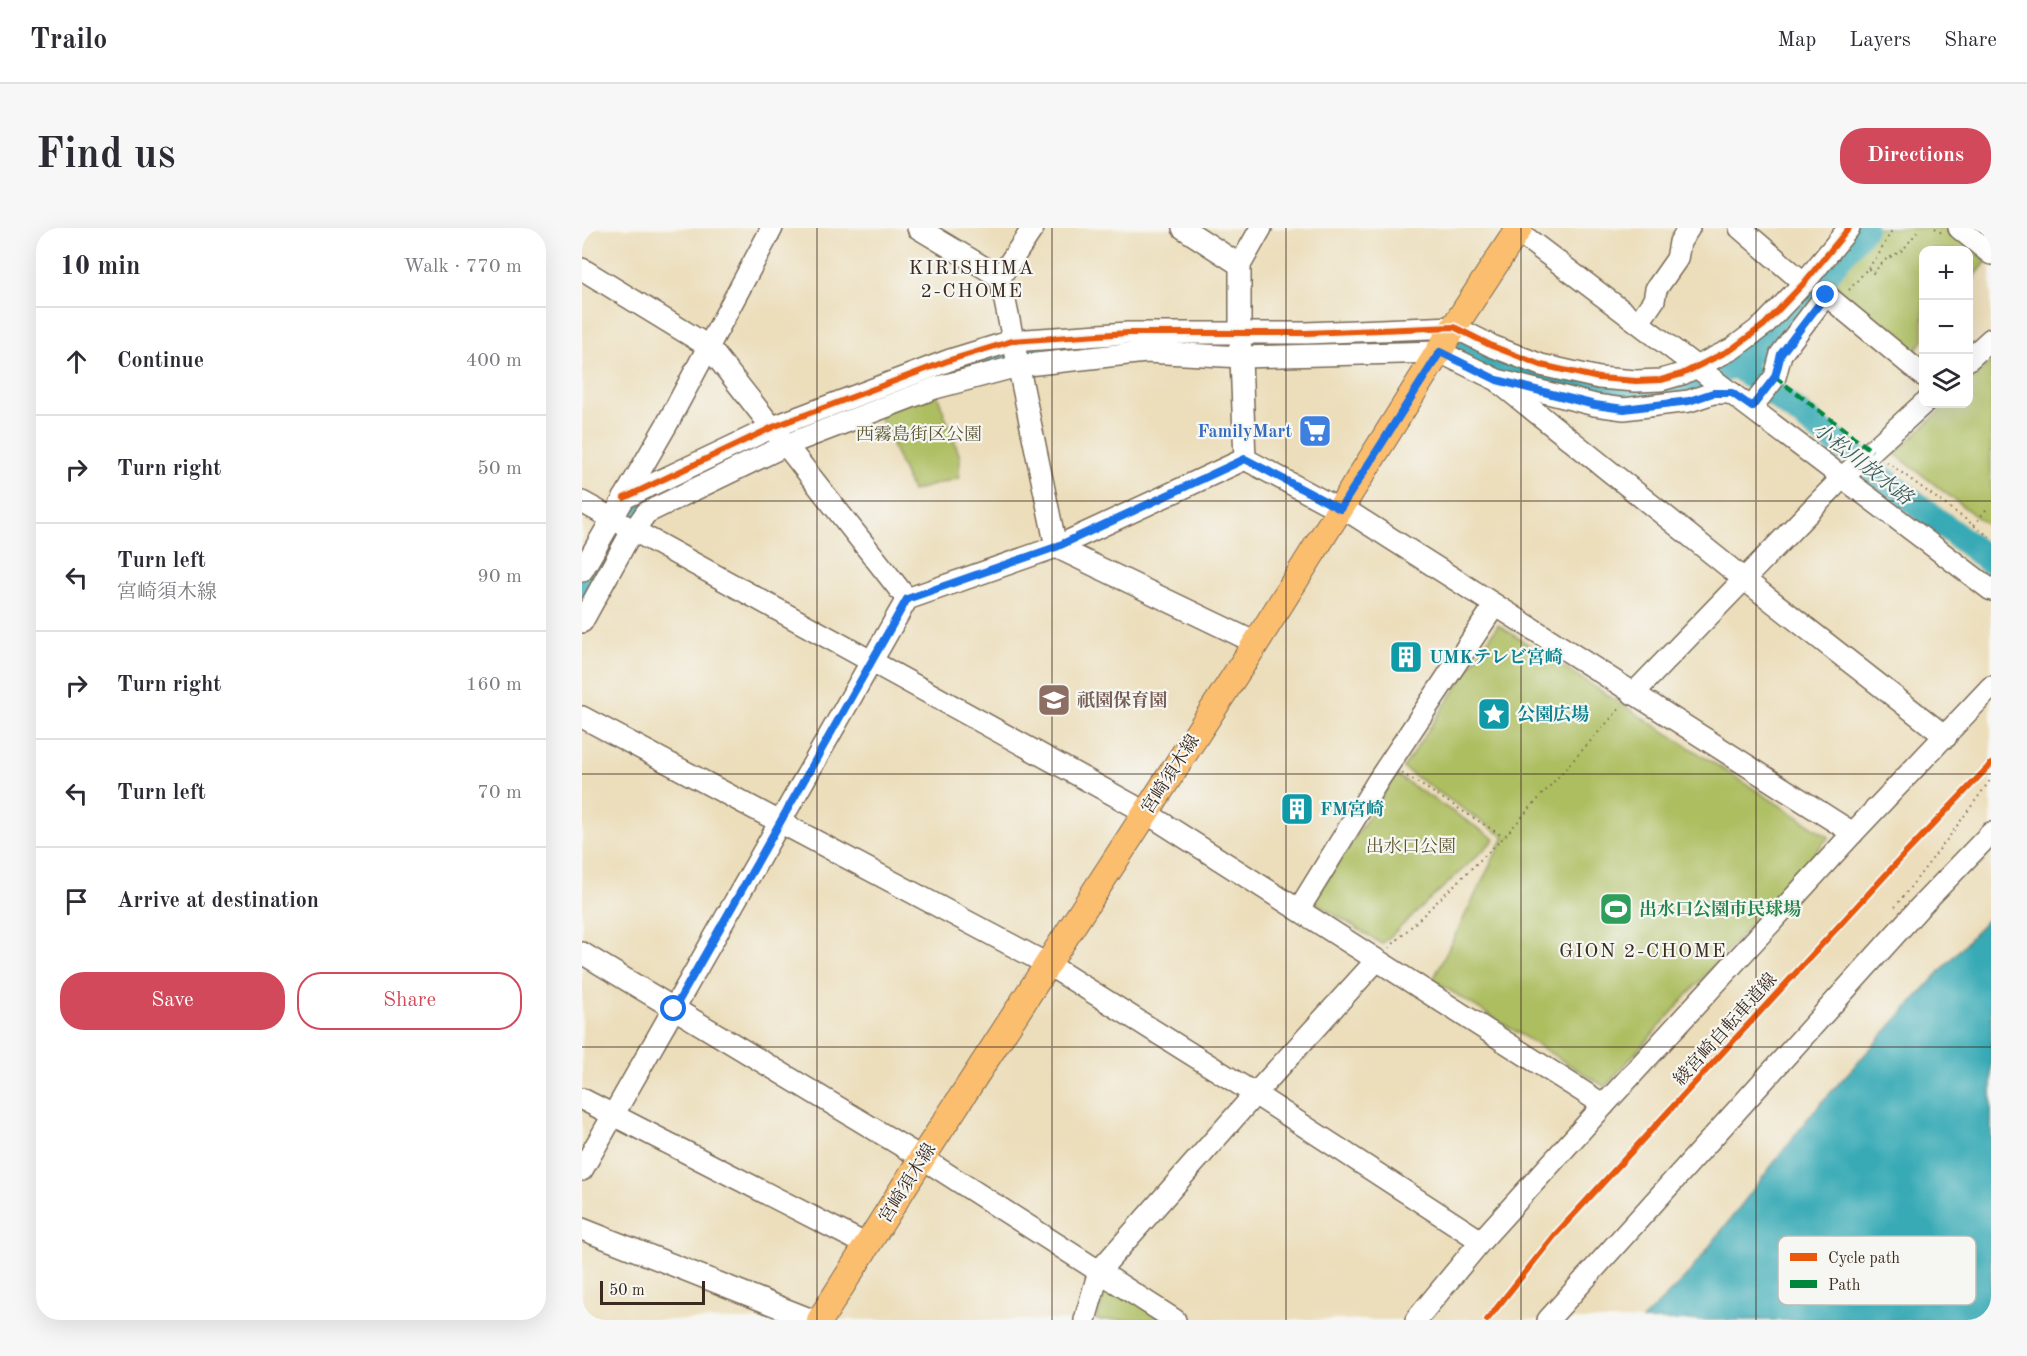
<!DOCTYPE html>
<meta charset="utf-8">
<style>
:root{--surface:#fff;--page:#f7f7f7;--text:#2b2b33;--muted:#7c7c81;--line:#e1e1e2;--accent:#d1495b}
body{margin:0;font-family:"Old Standard TT","Noto Serif JP",serif;background:var(--page);color:var(--text)}
.controls{position:absolute;right:18px;top:18px;display:grid;overflow:hidden;border-radius:12px;box-shadow:0 6px 24px #0002}
.controls button{width:54px;height:54px;display:grid;place-items:center;padding:0;border:0;border-bottom:2px solid var(--line);background:var(--surface);color:var(--text);font:30px sans-serif}
.scale{position:absolute;left:18px;bottom:15px;width:105px;box-sizing:border-box;padding-left:6px;border:3px solid #3b2a1e;border-top:0;font-size:16px;line-height:21px;white-space:nowrap;color:#3b2a1e;-webkit-text-stroke:4px #f6f6f2;paint-order:stroke}
.stop{position:absolute;width:18px;height:18px;margin:-14px;border:4px solid #1a73e8;border-radius:50%;background:#fff}
.stop.end{background:#1a73e8;border-color:#fff;box-shadow:0 2px 6px #0008}
.list{margin:0;padding:0;list-style:none}
h2{display:flex;justify-content:space-between;align-items:center;height:78px;margin:0;padding:0 24px;font-size:26px}
h2 small{font-size:20px;font-weight:400;color:var(--muted)}
.list li{display:grid;grid-template-columns:39px 1fr auto;gap:18px;align-items:center;box-sizing:border-box;height:108px;padding:0 24px;border-top:2px solid var(--line)}
.list b{display:block;font-size:22px;white-space:nowrap}
.list p{margin:0;font-size:20px;white-space:nowrap;color:var(--muted)}
.list em{font-size:20px;font-style:normal;color:var(--muted)}
.actions{display:flex;gap:12px;padding:18px 24px}
.actions a{flex:1;padding:14px 0;border:2px solid var(--accent);border-radius:24px;text-align:center;font-size:21px;color:var(--accent)}
.actions .main{background:var(--accent);color:#fff}
.icon{flex:none;width:33px;height:33px;fill:none;stroke:currentColor;stroke-width:2;stroke-linecap:round;stroke-linejoin:round}
.map{position:relative;flex:none;width:1409px;height:1092px;overflow:hidden;border-radius:24px}
header{display:flex;align-items:center;gap:36px;box-sizing:border-box;height:84px;padding:0 30px;background:var(--surface);border-bottom:2px solid var(--line)}
header strong{font-size:28px}
nav{display:flex;gap:33px;margin-inline-start:auto;font-size:21px}
.intro{display:flex;align-items:center;justify-content:space-between;box-sizing:border-box;height:144px;padding:0 36px}
h1{margin:0;font-size:42px}
.button{padding:15px 27px;border-radius:24px;background:var(--accent);color:#fff;font-size:21px;font-weight:700}
main{display:flex;gap:36px;padding:0 36px}
aside{flex:1;background:var(--surface);border-radius:24px;box-shadow:0 6px 24px #0002}
.map>svg:first-child{display:block}
.green{fill:#adbe61;stroke:#747440;stroke-width:1.5}
.water{fill:#39aab6;stroke:#3a6a6a;stroke-width:1.5}
.lines{fill:none;stroke-linecap:round;stroke-linejoin:round}
.river{stroke:#39aab6;stroke-width:26}
.minor-casing{stroke:#796955;stroke-width:24}
.major-casing{stroke:#796955;stroke-width:28}
.path{stroke:#796955;stroke-width:2;stroke-dasharray:1.5 4.5;stroke-linecap:butt}
.minor{stroke:#fff;stroke-width:21}
.major{stroke:#fbbd6e;stroke-width:26}
.quiet{stroke:#00873e;stroke-width:4.5;stroke-dasharray:9 4.5;stroke-linecap:butt}
.cycleway-casing{stroke:#f6f6f2;stroke-width:10}
.cycleway{stroke:#e8590c;stroke-width:6}
.route{stroke:#1a73e8;stroke-width:8}
.grid{fill:none;stroke:#3b2a1e;stroke-width:1.5;stroke-opacity:0.55}
.labels{text-anchor:middle;stroke-width:4.5;stroke-linejoin:round;paint-order:stroke}
.shop-label{font-size:18px;font-weight:bold;fill:#366cbe;stroke:#f6f6f2;text-anchor:end}
.park-label{font-size:18px;fill:#5d5632;stroke:#f6f6f2}
.culture-label{font-size:18px;font-weight:bold;fill:#0d838f;stroke:#f6f6f2;text-anchor:start}
.education-label{font-size:18px;font-weight:bold;fill:#785e54;stroke:#f6f6f2;text-anchor:start}
.street-label{font-size:18px;fill:#3b2a1e;stroke:#f6f6f2}
.leisure-label{font-size:18px;font-weight:bold;fill:#27864d;stroke:#f6f6f2;text-anchor:start}
.neighbourhood-label{font-size:20px;letter-spacing:1.5px;fill:#3b2a1e;stroke:#f6f6f2}
.water-label{font-size:20px;font-style:italic;fill:#3a5d5b;stroke:#f6f6f2}
.key{fill:#f6f6f2;stroke:#beb9b2;stroke-width:1.5}
.key-label{font-size:16px;fill:#3b2a1e}
</style>
<header>
<strong>Trailo</strong>
<nav><a>Map</a><a>Layers</a><a>Share</a></nav>
</header>
<div class="intro"><h1>Find us</h1><a class="button">Directions</a></div>
<main>
<aside>
<h2>10 min<small>Walk · 770 m</small></h2>
<ul class="list">
<li><svg class="icon" aria-label="ahead" viewBox="0 0 24 24"><path d="M12 20V5M6 11l6-6 6 6"/></svg><div><b>Continue</b></div><em>400 m</em></li>
<li><svg class="icon" aria-label="right" viewBox="0 0 24 24"><path d="M7 20v-9h11M14 6l5 5-5 5"/></svg><div><b>Turn right</b></div><em>50 m</em></li>
<li><svg class="icon" aria-label="left" viewBox="0 0 24 24"><path d="M17 20v-9H6M10 6l-5 5 5 5"/></svg><div><b>Turn left</b><p>宮崎須木線</p></div><em>90 m</em></li>
<li><svg class="icon" aria-label="right" viewBox="0 0 24 24"><path d="M7 20v-9h11M14 6l5 5-5 5"/></svg><div><b>Turn right</b></div><em>160 m</em></li>
<li><svg class="icon" aria-label="left" viewBox="0 0 24 24"><path d="M17 20v-9H6M10 6l-5 5 5 5"/></svg><div><b>Turn left</b></div><em>70 m</em></li>
<li><svg class="icon" aria-label="arrive" viewBox="0 0 24 24"><path d="M6 21V4h12l-3 4 3 4H6"/></svg><div><b>Arrive at destination</b></div></li>
</ul>
<div class="actions"><a class="main">Save</a><a>Share</a></div>
</aside>
<div class="map">
<svg width="1409" height="1092" viewBox="0 0 1409 1092">
<rect width="100%" height="100%" fill="#f6f6f2"/>
<filter id="ink" filterUnits="userSpaceOnUse"><feTurbulence type="fractalNoise" baseFrequency=".0167" numOctaves="2"/><feDisplacementMap in="SourceGraphic" scale="12" xChannelSelector="R" yChannelSelector="G"/><feConvolveMatrix kernelMatrix="1 2 1 2 8 2 1 2 1" color-interpolation-filters="sRGB"/></filter>
<filter id="wash" filterUnits="userSpaceOnUse"><feTurbulence type="fractalNoise" baseFrequency=".008" numOctaves="4" result="noise"/><feDisplacementMap in="SourceGraphic" scale="24" xChannelSelector="R" yChannelSelector="G"/><feGaussianBlur stdDeviation="1.35" result="paint"/><feColorMatrix in="noise" values="0 0 0 0 0 0 0 0 0 0 0 0 0 0 0 0 0 1.4 0 .05"/><feComposite in="paint" operator="in"/></filter>
<g filter="url(#wash)">
<rect width="100%" height="100%" fill="#ecdebb"/>
<g class="green">
<polygon points="1295,0 1363,0 1405,33 1387,56 1386,22 1342,22 1341,113 1328,129 1245,58"/>
<polygon points="1409,133 1409,300 1313,226 1365,176 1386,176 1387,155"/>
<polygon points="354,163 378,229 377,250 330,263 296,185"/>
<polygon points="916,397 1247,609 1023,859 851,752 922,609 821,540"/>
<polygon points="814,547 913,611 800,716 731,673"/>
<polygon points="526,1052 588,1092 514,1092"/>
</g>
<polygon class="water" points="1409,687 1409,1092 1060,1092 1103,1050 1231,884"/>
<g class="lines">
<g class="river">
<polyline points="598,115 667,118 840,112 902,126 999,163 1040,167 1110,154 1154,137 1200,101 1282,0"/>
<path d="M382 137C420 124 462 122 502 118"/>
<polyline points="1154,137 1409,334"/>
<polyline points="0,358 44,281 92,261"/>
</g>
</g>
</g>
<g filter="url(#ink)">
<g class="lines">
<g class="minor-casing">
<g id="minor">
<polyline points="336,0 418,49"/>
<polyline points="451,0 418,49 474,319"/>
<polyline points="601,0 658,37"/>
<polyline points="931,0 1409,362"/>
<polyline points="1158,0 1222,55"/>
<polyline points="1377,0 1409,26"/>
<polyline points="0,41 126,118 325,371"/>
<polyline points="1057,94 1072,72 1074,61 1095,31 1098,14 1107,0"/>
<polyline points="1386,132 1409,111"/>
<polyline points="920,157 1163,352 1364,509"/>
<polyline points="1170,179 1193,149 1199,126 1244,67 1342,148"/>
<polyline points="663,231 743,274 772,287 1271,605"/>
<polyline points="663,231 658,106 658,37 679,0"/>
<polyline points="42,270 191,199 368,132 430,113 546,105 724,105 872,99 910,118 959,137 1017,150 1054,153 1079,152 1100,146 1150,121 1182,97 1222,55 1267,0"/>
<polyline points="0,274 563,584 1022,877"/>
<polyline points="474,319 674,415"/>
<polyline points="0,343 85,196 190,0"/>
<polyline points="0,394 45,312 64,285 204,217 353,160 436,138 564,124 660,129 858,124 915,152 1013,177 1042,181 1107,173 1131,165 1150,165"/>
<polyline points="1051,466 1260,250 1342,175"/>
<polyline points="0,489 467,737 673,866 899,1013"/>
<polyline points="717,681 797,551 913,377"/>
<polyline points="0,725 340,930 593,1092"/>
<polyline points="0,871 285,1017"/>
<polyline points="0,942 325,371 474,319 663,231"/>
<polyline points="0,1001 230,1092"/>
<polyline points="503,1092 517,1043 673,866 794,733"/>
<polyline points="834,1092 899,1013 1022,877 1271,605 1409,459"/>
<polyline points="966,1092 1337,680 1409,605"/>
</g>
</g>
<g class="major-casing">
<polyline id="major" points="238,1092 340,930 674,415 872,99 937,0"/>
</g>
<g class="path">
<polyline points="1353,0 1361,6"/>
<polyline points="1286,40 1297,26 1311,0"/>
<polyline points="1267,62 1286,40 1291,45 1303,32 1321,22 1338,0"/>
<polyline points="1305,234 1409,310"/>
<polyline points="1392,297 1406,279"/>
<polyline points="820,545 922,609"/>
<polyline points="1313,679 1367,609 1409,551"/>
<polyline points="807,720 922,609 1040,478"/>
</g>
<use href="#minor" class="minor"/>
<use href="#major" class="major"/>
<polyline class="quiet" points="1193,149 1290,223"/>
<g class="cycleway-casing">
<g id="cycleway">
<polyline points="42,270 191,199 368,132 430,113 546,105 724,105 872,99 910,118 959,137 1017,150 1054,153 1079,152 1100,146 1150,121 1182,97 1222,55 1267,0"/>
<polyline points="905,1092 973,1007 1322,627 1409,536"/>
</g>
</g>
<use href="#cycleway" class="cycleway"/>
</g>
</g>
<g class="lines" filter="url(#ink)">
<polyline class="route" points="92,781 325,371 474,319 663,231 758,281 858,124 915,152 1013,177 1042,181 1107,173 1131,165 1150,165 1170,179 1193,149 1199,126 1244,67"/>
</g>
<path class="grid" d="M235 0V1092M470 0V1092M704 0V1092M939 0V1092M1174 0V1092M0 273H1409M0 546H1409M0 819H1409"/>
<defs>
<g id="supermarket-square" transform="scale(1.725)"><rect x="-9" y="-9" width="18" height="18" rx="4" fill="#3f7fe0" stroke="#f6f6f2"/><path d="M-6-5.5h2.5l.6 2H6L4.5 2H-2.5L-4.4-4H-6ZM-1.5 3.2a1.3 1.3 0 1 0 .1 0ZM3 3.2a1.3 1.3 0 1 0 .1 0Z" fill="#fff"/></g>
<g id="building-square" transform="scale(1.725)"><rect x="-9" y="-9" width="18" height="18" rx="4" fill="#0f9aa8" stroke="#f6f6f2"/><path d="M-4-6H4V6H1V3H-1V6H-4ZM-2.5-4.3h1.7v1.8h-1.7ZM.8-4.3h1.7v1.8H.8ZM-2.5-1h1.7V.8h-1.7ZM.8-1h1.7V.8H.8Z" fill="#fff"/></g>
<g id="school-square" transform="scale(1.725)"><rect x="-9" y="-9" width="18" height="18" rx="4" fill="#8d6e63" stroke="#f6f6f2"/><path d="M0-5L7-2L0 1L-7-2ZM-4 1L0 2.5L4 1V4Q0 6-4 4Z" fill="#fff"/></g>
<g id="sight-square" transform="scale(1.725)"><rect x="-9" y="-9" width="18" height="18" rx="4" fill="#0f9aa8" stroke="#f6f6f2"/><path d="M0-6L1.8-2.2L6-1.7L2.9 1.2L3.7 5.4L0 3.3L-3.7 5.4L-2.9 1.2L-6-1.7L-1.8-2.2Z" fill="#fff"/></g>
<g id="stadium-square" transform="scale(1.725)"><rect x="-9" y="-9" width="18" height="18" rx="4" fill="#2e9e5b" stroke="#f6f6f2"/><path d="M0-5a6.5 5 0 1 0 0 10a6.5 5 0 1 0 0-10ZM-3.5-1.8h7v3.6h-7Z" fill="#fff"/></g>
</defs>
<g fill-rule="evenodd">
<use href="#supermarket-square" x="733" y="203"/>
<use href="#building-square" x="824" y="429"/>
<use href="#school-square" x="472" y="472"/>
<use href="#sight-square" x="912" y="486"/>
<use href="#building-square" x="715" y="581"/>
<use href="#stadium-square" x="1034" y="681"/>
</g>
<g class="labels">
<g class="shop-label">
<text x="710" y="209">FamilyMart</text>
</g>
<g class="park-label">
<text x="337" y="212">西霧島街区公園</text>
<text x="829" y="624">出水口公園</text>
</g>
<g class="culture-label">
<text x="847" y="435">UMKテレビ宮崎</text>
<text x="935" y="492">公園広場</text>
<text x="738" y="587">FM宮崎</text>
</g>
<g class="education-label">
<text x="495" y="478">祇園保育園</text>
</g>
<g class="street-label">
<text transform="translate(588 546) rotate(-57)" y="6">宮崎須木線</text>
<text transform="translate(1143 801) rotate(-48)" y="6">綾宮崎自転車道線</text>
<text transform="translate(325 955) rotate(-58)" y="6">宮崎須木線</text>
</g>
<g class="leisure-label">
<text x="1057" y="687">出水口公園市民球場</text>
</g>
<g class="neighbourhood-label">
<text x="390" y="46">KIRISHIMA<tspan x="390" dy="23">2-CHOME</tspan></text>
<text x="1061" y="729">GION 2-CHOME</text>
</g>
<g class="water-label">
<text transform="translate(1281 235) rotate(38)" y="7">小松川放水路</text>
</g>
</g>
<rect x="1196" y="1008" width="198" height="69" rx="9" class="key"/>
<rect x="1208" y="1025" width="27" height="8" fill="#e8590c"/>
<rect x="1208" y="1052" width="27" height="8" fill="#00873e"/>
<g class="key-label">
<text x="1246" y="1035">Cycle path</text>
<text x="1246" y="1062">Path</text>
</g>
</svg>
<div class="controls">
<button>+</button>
<button>−</button>
<button><svg class="icon" aria-label="layers" viewBox="0 0 24 24"><path d="M12 4l9 5-9 5-9-5zM3 14l9 5 9-5"/></svg></button>
</div>
<div class="scale">50 m</div>
<div class="stop" style="left:92px;top:781px"></div>
<div class="stop end" style="left:1244px;top:67px"></div>
</div>
</main>
